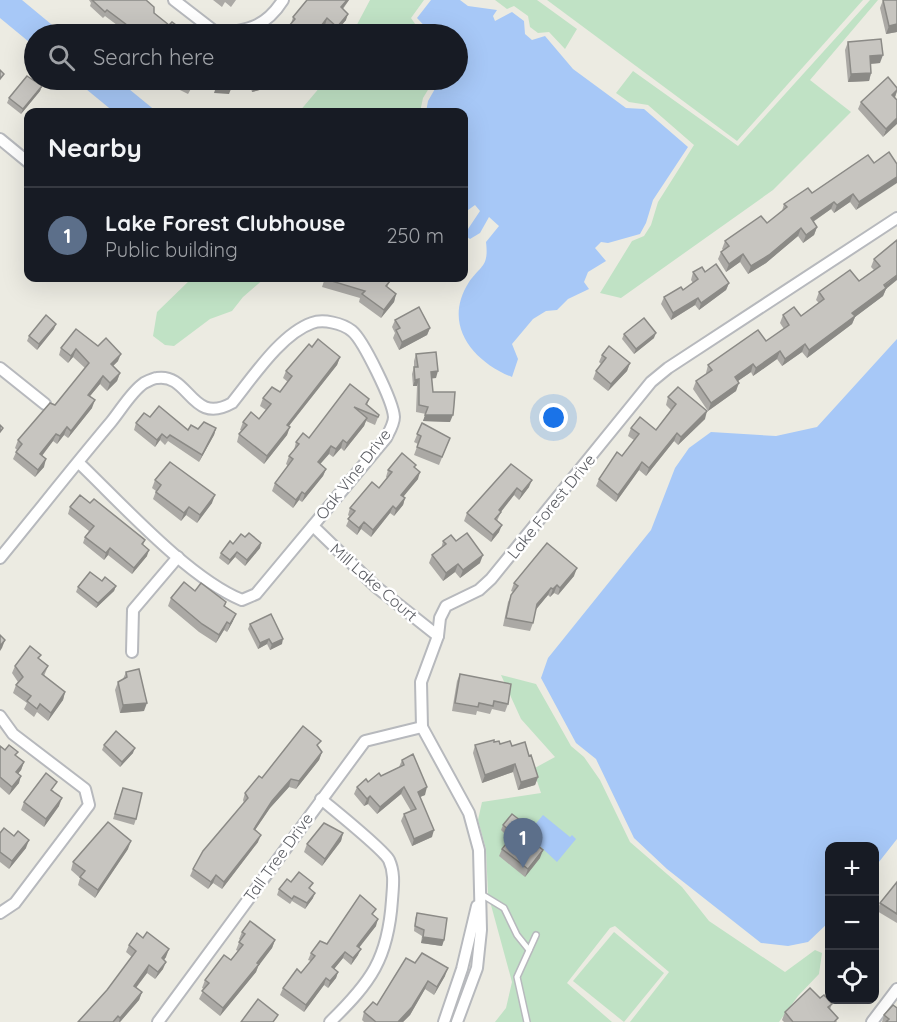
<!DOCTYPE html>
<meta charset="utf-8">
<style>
:root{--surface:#171b24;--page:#242831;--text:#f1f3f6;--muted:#9ea1a6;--line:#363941;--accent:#d95f3b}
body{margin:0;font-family:Quicksand,sans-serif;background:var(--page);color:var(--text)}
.controls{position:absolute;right:18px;bottom:18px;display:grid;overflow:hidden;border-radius:12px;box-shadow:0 6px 24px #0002}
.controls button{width:54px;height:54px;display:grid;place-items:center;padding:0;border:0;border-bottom:2px solid var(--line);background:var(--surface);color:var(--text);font:30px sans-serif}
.you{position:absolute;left:554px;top:418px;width:21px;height:21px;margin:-15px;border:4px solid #fff;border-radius:50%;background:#1a73e8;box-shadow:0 0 0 9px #1a73e833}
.badge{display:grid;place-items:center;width:39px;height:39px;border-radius:50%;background:var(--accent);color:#fff;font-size:20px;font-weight:700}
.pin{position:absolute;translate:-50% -50px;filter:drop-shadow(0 2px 3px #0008)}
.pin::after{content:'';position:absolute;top:32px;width:21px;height:18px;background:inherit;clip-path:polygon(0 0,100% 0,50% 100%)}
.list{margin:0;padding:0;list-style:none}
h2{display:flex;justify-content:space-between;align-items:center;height:78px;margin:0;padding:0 24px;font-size:26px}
h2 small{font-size:20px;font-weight:400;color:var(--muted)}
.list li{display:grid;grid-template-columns:39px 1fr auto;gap:18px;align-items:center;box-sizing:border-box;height:96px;padding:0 24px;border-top:2px solid var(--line)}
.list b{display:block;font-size:22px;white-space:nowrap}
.list p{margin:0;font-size:20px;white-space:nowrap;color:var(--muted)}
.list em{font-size:20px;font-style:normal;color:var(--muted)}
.icon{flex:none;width:33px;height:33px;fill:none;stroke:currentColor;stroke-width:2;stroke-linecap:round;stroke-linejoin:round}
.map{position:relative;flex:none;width:897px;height:1022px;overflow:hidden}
.search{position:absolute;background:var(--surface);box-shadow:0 6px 24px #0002;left:24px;top:24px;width:444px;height:66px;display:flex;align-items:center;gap:15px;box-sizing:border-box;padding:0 21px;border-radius:33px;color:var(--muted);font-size:22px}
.panel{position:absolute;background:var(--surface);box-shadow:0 6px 24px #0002;left:24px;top:108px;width:444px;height:174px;border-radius:12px}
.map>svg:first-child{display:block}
.green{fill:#c0e2c5}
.water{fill:#a7c8f7}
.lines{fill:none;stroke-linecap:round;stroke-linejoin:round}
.lane-casing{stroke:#b7b9bd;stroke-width:8}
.street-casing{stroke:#b7b9bd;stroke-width:14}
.lane{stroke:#fff;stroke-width:5}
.street{stroke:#fff;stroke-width:10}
.wall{fill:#aba9a5}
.shaded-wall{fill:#8b8a86}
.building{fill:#c7c5c0;stroke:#8b8a86;stroke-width:1.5}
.labels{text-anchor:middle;stroke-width:5;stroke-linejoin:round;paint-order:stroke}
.street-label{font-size:16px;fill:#5a5c62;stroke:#fff}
</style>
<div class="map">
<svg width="897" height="1022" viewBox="0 0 897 1022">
<rect width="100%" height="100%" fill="#ecebe2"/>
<g class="green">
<polygon points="370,0 424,0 411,18 422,34 352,34"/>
<polygon points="495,0 537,0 577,29 565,49 549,32 538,33 530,27 528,16 514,6 507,9"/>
<polygon points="547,0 863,0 737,141"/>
<polygon points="870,0 878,0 810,80 851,112 773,190 621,298 600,293 632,241 644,236 651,225 658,202 694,145 648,105 629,102 616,93 633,71 738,146"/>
<polygon points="326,80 434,80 423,98 420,112 299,112"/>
<polygon points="192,278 265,278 243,297 232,311 210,319 174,346 165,345 153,336 157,312"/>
<polygon points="501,675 536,684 571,746 584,757 600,780 630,842 682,887 709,921 785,972 815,950 822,953 819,974 798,996 779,1022 630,1022 669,972 615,926 610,928 567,983 612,1022 495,1022 506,1008 512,982 488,894 486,849 478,820 482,802 541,793 533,769 555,757 521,719"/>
<polygon points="614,932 664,973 624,1022 573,981"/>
</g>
<g class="water">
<polygon points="0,0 22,0 63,34 34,34 34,46 0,18"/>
<path d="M431 0H460L468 6 497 10 493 16 495 21 512 12 524 21 525 34 532 40 545 36 573 69 626 108 644 109 688 147 653 200 646 223 640 234 608 243 601 242 595 248 606 261 588 272 584 282 589 289 568 299 557 310 546 311 533 319 512 344 518 359 512 377C472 361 442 324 469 282 481 265 489 267 486 242L499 226 489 217 480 233 470 239 464 235 480 211 475 205 464 213V112H426L428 101 440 80H458V34H432L417 18Z"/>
<polygon points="75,80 118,80 157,112 114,112"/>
<polygon points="897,339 897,839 875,867 874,846 830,846 829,922 808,942 788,946 761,943 667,869 634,838 596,759 576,743 541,678 548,658 651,530 675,468 689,448 711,432 776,436 817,427"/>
<polygon points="543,815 570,837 572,835 576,839 557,862 527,834"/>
</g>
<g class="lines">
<g class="lane-casing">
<g id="lane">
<polyline points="481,894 504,908 517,935 529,950"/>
<polyline points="527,1022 517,977 536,935"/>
</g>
</g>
<g class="street-casing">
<g id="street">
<path d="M174 0 218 34C249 30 266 27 283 0"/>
<polyline points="0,139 28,162"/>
<polyline points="0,368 45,404"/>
<polyline points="313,526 375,586 438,636"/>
<path d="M0 558C37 513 73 467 111 422 121 410 131 392 144 383 146 382 154 378 157 378 190 373 191 426 232 403 253 377 281 334 312 323 323 319 342 323 352 331 363 340 393 401 394 417 394 424 389 432 386 438L256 594 242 600C188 578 121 503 78 462"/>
<polyline points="132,652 133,610 178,557"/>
<polyline points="0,716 13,734 85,789 89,805 15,903 0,913"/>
<path d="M321 799C334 810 383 849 389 860 395 873 393 886 392 900 388 959 371 982 330 1022"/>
<polyline points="158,1022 365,741 422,727"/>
<polyline points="444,1022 462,969 477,906"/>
<polyline points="457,1022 477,968 481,930 479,850 469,813 422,727 421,682 438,636 440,618 446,606 479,590 491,579 651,382 668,368 897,218"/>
<polyline points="872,1022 897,989"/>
</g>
</g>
<use href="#lane" class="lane"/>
<use href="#street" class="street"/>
</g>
<g class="wall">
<polygon points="89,0 146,0 154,13 169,25 188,34 148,34 148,33 147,34 129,34 105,16 103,18 90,6 91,3"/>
<polygon points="213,0 236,0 231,7 225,2 222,7"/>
<polygon points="307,0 349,0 343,9 346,20 335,33 325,25 317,34 282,34 291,24 293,17"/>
<polygon points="883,0 897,0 897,32 886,34 880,8"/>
<polygon points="848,42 880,63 871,64 871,73 869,81 848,82 845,50"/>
<polygon points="173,80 201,80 196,89 192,87 188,94 176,88 178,83"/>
<polygon points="243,80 264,80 263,89 252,92 250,86 245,87"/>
<polygon points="42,86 40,91 21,114 7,103 9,98"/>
<polygon points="897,88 897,92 895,97 897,100 883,137 858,109 861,102"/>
<polygon points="874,163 856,210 850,202 834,213 831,209 813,222 817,227 814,235 803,243 798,236 766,263 748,274 740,262 726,272 718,259 721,252 723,250 722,249 725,241 767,223 782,211 784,204 812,193"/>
<polygon points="897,240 886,289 883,296 855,317 852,324 807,358 802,352 782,366 777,359 753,376 751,372 738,381 736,391 708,411 693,389 696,381 707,374 706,373 708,365 766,341 784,329 780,323 783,315 801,316 819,303 816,300 819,292 859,281 874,270 871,267 874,259"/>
<polygon points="693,272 705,272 729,283 726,290 699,310 695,305 671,320 661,304 664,297 683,290 693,283 691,280"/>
<polygon points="325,278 390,281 387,287 396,294 394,302 381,318 359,302 360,298 322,287"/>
<polygon points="395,320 430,328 427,335 399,350 393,338 395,333 392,327"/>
<polygon points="54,329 37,350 27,341 29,336"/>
<polygon points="624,334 654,338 634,354 622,339"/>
<polygon points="98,346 118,361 113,366 120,373 117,381 107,391 100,384 90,396 92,408 68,438 64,435 57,444 53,441 42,456 44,467 35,477 13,459 17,450 15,448 18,440 55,405 85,368 73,357 68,363 59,355 61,348"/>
<polygon points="312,347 340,357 337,365 289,426 287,435 264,464 237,442 239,434 242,431 240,430 243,422 259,419 266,410 260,406 263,398 280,392 288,382 283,378 286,371"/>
<polygon points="416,354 436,378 432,378 433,392 450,422 423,421 426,414 416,412 417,386 413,386 412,374 414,367 414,361"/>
<polygon points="602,355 630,363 627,371 608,391 593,379 596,371 601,364 599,362"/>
<polygon points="668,397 705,419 678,445 674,441 646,476 639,470 616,502 596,486 599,479 622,456 634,440 628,436 631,428 656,430 671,410 666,405"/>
<polygon points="369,399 367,405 379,415 375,425 366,421 364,426 344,451 341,448 333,457 329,454 320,464 326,469 323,476 302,502 299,500 293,508 272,491 275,483 288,466 286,464 289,456 294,450 296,442 309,438"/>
<polygon points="150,417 188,430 198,429 216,428 214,435 199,462 168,441 165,445 160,440 155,447 134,430 136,423"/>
<polygon points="422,423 450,438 439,465 414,455 418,444 414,442"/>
<polygon points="511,464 529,487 519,500 514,495 501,512 497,521 499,532 491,542 464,521 467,513"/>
<polygon points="415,468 418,479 403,496 405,498 403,505 394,516 390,513 371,537 361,529 357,535 346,526 350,517 348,515 350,508 379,488 387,478 386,477 388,470"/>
<polygon points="155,480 212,503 197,523 186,515 181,521 153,499 156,491 152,488"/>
<polygon points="90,503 145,540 143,545 147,556 132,574 108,555 104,560 83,543 85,537 89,531 68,514 70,507"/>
<polygon points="245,537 261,543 260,548 245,566 235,557 228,565 219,558 221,553"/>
<polygon points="443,541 456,541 480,563 460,578 455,572 443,581 429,563 432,555 441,549"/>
<polygon points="574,576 558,595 554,593 550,597 548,595 535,610 533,623 530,631 503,626 508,602 513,592 511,591 514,583"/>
<polygon points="102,581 116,586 114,591 96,608 76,592 78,587"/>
<polygon points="195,591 226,602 225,606 233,621 227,632 224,630 216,643 199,632 168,606 171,598"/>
<polygon points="250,624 282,644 270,650 267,644 258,649 248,629"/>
<polygon points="39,659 48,666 44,676 65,692 63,700 48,721 37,712 34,717 24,709 27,703 13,693 16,685 18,682 12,673 15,666"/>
<polygon points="126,672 144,711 120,713 115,690 118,682 123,679"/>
<polygon points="460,674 508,704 505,712 492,709 490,714 477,711 476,715 452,711 457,681"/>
<polygon points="494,742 500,744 512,746 529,756 538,777 535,785 518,790 513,772 482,783 473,753 475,745"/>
<polygon points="104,745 133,753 120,767 102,750"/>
<polygon points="0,746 24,762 21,770 18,773 19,783 9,795 0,787"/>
<polygon points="318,748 322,752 319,760 296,789 289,787 270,808 255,830 258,842 222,889 213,883 208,889 190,876 193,869 244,803 243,800 245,793 262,778"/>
<polygon points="402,760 425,795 420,797 432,837 412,846 401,821 404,814 411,811 401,794 377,814 368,804 364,806 354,794 357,787 381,776 399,767"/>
<polygon points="123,788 136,819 134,825 113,819"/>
<polygon points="54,790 53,791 59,806 44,827 21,810 24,802"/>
<polygon points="503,825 519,826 509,838 501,830"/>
<polygon points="0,833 14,836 26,848 9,869 0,862"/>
<polygon points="343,833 341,841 322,866 304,852 307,844"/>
<polygon points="128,849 95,898 78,885 80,878 71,870 73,862"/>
<polygon points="502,849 540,858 525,877 499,856"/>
<polygon points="291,882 311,888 310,889 313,898 305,909 292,901 290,904 277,895 279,889"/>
<polygon points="897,882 897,923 877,911 880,903"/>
<polygon points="417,913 444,940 442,946 421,943 422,936 414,931 415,919"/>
<polygon points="373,916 376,926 359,947 358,955 351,965 343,958 334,969 338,972 336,978 328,988 324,985 304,1012 280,995 283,988 301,973 311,961 308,960 311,953 327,944"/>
<polygon points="242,932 275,940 272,948 259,964 256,972 220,1016 199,999 204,989 202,988 205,980 231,960 238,951 236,950 240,940 239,939"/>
<polygon points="129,945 166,957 164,960 163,969 155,979 147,973 136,988 142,992 139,1000 120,1022 78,1022 107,990 132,957 126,952"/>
<polygon points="415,963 445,976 434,995 425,989 410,1015 403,1022 364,1022 362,1020 364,1012 377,1005"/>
<polygon points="820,998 832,1004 830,1009 837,1022 784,1022 782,1020 785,1012"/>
<polygon points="884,1015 897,1022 882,1022"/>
</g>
<g class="shaded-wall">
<polygon points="347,0 349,0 339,13 341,7"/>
<polygon points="348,14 346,20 335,33 337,27"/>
<polygon points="327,18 325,25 317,34 315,34"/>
<polygon points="897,24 897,32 886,34 889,26"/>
<polygon points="883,55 880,63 867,64 870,56"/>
<polygon points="871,73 869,81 848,82 851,74"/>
<polygon points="252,81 250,86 245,87 247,82"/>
<polygon points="265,84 263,89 252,92 254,87"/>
<polygon points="42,86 40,91 21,114 23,109"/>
<polygon points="216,87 231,89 229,94 214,93"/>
<polygon points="897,90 895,97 889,102 892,95"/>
<polygon points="897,118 897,124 883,137 886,129"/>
<polygon points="897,177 897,183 856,210 859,202"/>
<polygon points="853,194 850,202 834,213 837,205"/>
<polygon points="834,202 831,209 808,225 811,218"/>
<polygon points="817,227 814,235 803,243 806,235"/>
<polygon points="801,228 798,236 766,263 748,274 751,266"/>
<polygon points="743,254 740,262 726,272 729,264"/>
<polygon points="897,275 897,280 886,289 883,296 855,317 852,324 807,358 809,350"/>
<polygon points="729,283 726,290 699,310 701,303"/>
<polygon points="396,294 394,302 381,318 384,310"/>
<polygon points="698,298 695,305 671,320 673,313"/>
<polygon points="56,324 54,329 37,350 39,344"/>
<polygon points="430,328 427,335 399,350 402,342"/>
<polygon points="656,333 654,338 634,354 636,349"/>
<polygon points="805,344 802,352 782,366 785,359"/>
<polygon points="76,349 73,357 68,363 71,356"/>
<polygon points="780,351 777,359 753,376 756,368"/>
<polygon points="121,354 118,361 108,371 111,364"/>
<polygon points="340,357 337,365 284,432 287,425"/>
<polygon points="630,363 627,371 608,391 611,384"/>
<polygon points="753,364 751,372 732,385 735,377"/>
<polygon points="438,371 436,378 428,379 431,372"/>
<polygon points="120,373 117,381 107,391 110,383"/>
<polygon points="103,376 100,384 85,402 88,395"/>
<polygon points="419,379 417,386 413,386 415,380"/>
<polygon points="739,383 736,391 708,411 711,403"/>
<polygon points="95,400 92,408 68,438 71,431"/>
<polygon points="707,411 705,419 678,445 681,437"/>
<polygon points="425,415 453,415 450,422 423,421"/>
<polygon points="367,418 364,426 344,451 347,443"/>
<polygon points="67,427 64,435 57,444 60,436"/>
<polygon points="290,427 287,435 264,464 267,456"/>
<polygon points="216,428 214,435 199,462 202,455"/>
<polygon points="677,433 674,441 646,476 649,468"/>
<polygon points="56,434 53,441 37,462 40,454"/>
<polygon points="162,434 160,440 155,447 157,440"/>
<polygon points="343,440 341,448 333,457 336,449"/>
<polygon points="331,446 329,454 315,470 318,462"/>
<polygon points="46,459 44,467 35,477 38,470"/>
<polygon points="642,462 639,470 616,502 618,495"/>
<polygon points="326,469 323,476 302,502 305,494"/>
<polygon points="420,472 418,479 399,502 401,495"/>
<polygon points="532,480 529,487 519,500 522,492"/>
<polygon points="517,488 514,495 496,518 499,510"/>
<polygon points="302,492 299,500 293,508 296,500"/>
<polygon points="215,495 212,503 197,523 200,515"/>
<polygon points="405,498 403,505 394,516 396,509"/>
<polygon points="393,506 390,513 371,537 373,530"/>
<polygon points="189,507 186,515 181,521 184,513"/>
<polygon points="364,522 361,529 357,535 359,528"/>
<polygon points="502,525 499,532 491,542 493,535"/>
<polygon points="261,543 260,548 245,566 247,560"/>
<polygon points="110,548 108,555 104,560 106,553"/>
<polygon points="149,550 147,556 132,574 134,568"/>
<polygon points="237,552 235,557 228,565 230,560"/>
<polygon points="483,555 480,563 460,578 463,570"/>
<polygon points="458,564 455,572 443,581 446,573"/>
<polygon points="577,568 574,576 558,595 560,588"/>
<polygon points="557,585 554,593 550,597 553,589"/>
<polygon points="116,586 114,591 96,608 98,603"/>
<polygon points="551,588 548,595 534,612 537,604"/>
<polygon points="236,614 233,621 227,632 230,624"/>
<polygon points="227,622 224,630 216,643 219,635"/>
<polygon points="269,639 267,644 258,649 260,643"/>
<polygon points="283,639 282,644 270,650 272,644"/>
<polygon points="5,640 2,648 0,651 0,646"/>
<polygon points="65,692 63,700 48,721 51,713"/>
<polygon points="147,703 144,711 120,713 123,705"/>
<polygon points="135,748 133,753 120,767 122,762"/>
<polygon points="322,752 319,760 296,789 299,781"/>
<polygon points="24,762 21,770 14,779 16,772"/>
<polygon points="515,764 513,772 482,783 485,775"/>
<polygon points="21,776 19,783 9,795 12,787"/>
<polygon points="538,777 535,785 518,790 521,782"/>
<polygon points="291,779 289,787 270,808 251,836 254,829 272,801"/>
<polygon points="404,787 401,794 377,814 380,807"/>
<polygon points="427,787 425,795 415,799 418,792"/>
<polygon points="370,796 368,804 364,806 367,799"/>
<polygon points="62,798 59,806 44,827 46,819"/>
<polygon points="521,821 519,826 509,838 511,832"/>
<polygon points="434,830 432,837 412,846 414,839"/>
<polygon points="343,833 341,841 322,866 325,859"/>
<polygon points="261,835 258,842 222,889 224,882"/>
<polygon points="29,840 26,848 9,869 12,861"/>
<polygon points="131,841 128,849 95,898 98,890"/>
<polygon points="543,850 540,858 525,877 528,869"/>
<polygon points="216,875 213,883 208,889 211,882"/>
<polygon points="315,893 313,898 305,909 307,903"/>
<polygon points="378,919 376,926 355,953 357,946"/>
<polygon points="423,937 444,940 442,946 421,943"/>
<polygon points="275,940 272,948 257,968 259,964 256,972 220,1016 223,1008"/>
<polygon points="169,949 166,957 159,966 162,958"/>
<polygon points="361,949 358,955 351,965 353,958"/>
<polygon points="345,952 343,958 330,974 332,967"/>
<polygon points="166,962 163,969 155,979 158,972"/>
<polygon points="149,965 147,973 131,994 134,986"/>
<polygon points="448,968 445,976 434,995 437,987"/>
<polygon points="338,972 336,978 328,988 330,981"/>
<polygon points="326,978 324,985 304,1012 306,1005"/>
<polygon points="428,981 425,989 410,1015 403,1022 398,1022"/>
<polygon points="142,992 139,1000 120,1022 119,1022 120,1018"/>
</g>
<g class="building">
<polygon points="92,0 146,0 154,7 154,13 169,25 172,22 188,34 152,34 150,27 144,34 139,34 107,10 105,12"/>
<polygon points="307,0 347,0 341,7 348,14 337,27 327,18 315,34 282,34 295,19 293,17"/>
<polygon points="883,0 897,0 897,24 889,26"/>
<polygon points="881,39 883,55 870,56 871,73 851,74 848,42"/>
<polygon points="0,70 4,74 0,79"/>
<polygon points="27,76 42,86 23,109 9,98"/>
<polygon points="888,77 897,88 897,90 892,95 897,100 897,118 886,129 861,102"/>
<polygon points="179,80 200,80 198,83 194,81 190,88 178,82"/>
<polygon points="217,80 232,80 231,89 216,87"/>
<polygon points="247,80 264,80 265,84 254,87 252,81 247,82"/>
<polygon points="889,152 897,164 897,177 859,202 853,194 837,205 834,202 811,218 817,227 806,235 801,228 769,255 751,266 743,254 729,264 721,252 729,246 725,241 761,216 767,223 787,207 784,204 808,188 812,193 868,155 874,163"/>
<polygon points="897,240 897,275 884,285 886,288 852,313 855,316 809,350 805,344 785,359 780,351 756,368 753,364 735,377 739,383 711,403 696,381 712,370 708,365 758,330 766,341 789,325 783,315 794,307 801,316 824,299 819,292 850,270 859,281 880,266 874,259"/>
<polygon points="716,264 729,283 701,303 698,298 673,313 664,297 681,287 683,290 698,279 693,272 702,267 705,272"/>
<polygon points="325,278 369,278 373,280 375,278 385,278 390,281 386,286 396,294 384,310 362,294 365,291 325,279"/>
<polygon points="419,307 430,328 402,342 396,330 400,328 395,320"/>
<polygon points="46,315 56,324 39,344 29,336"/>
<polygon points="644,318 656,333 636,349 624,334"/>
<polygon points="76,329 98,346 106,338 121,354 111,364 120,373 110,383 103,376 88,395 95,400 71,431 67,427 60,436 56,434 40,454 46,459 38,470 16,452 22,444 18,440 50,403 55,405 89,363 76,349 71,356 61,348"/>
<polygon points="318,339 340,357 287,425 290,427 267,456 239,434 247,425 243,422 251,412 259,419 271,404 263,398 272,387 280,392 292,376 286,371 309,344 312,347"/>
<polygon points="609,346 630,363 611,384 596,371 606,358 602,355"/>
<polygon points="436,352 438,371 431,372 433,392 455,392 454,405 453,415 425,415 428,407 419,405 419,379 415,380 414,367 418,367 416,354"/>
<polygon points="350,384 369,399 366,404 379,415 378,417 354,407 367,418 347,443 343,440 336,449 331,446 318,462 326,469 305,494 302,492 296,500 275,483 293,459 289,456 299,444 296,442 303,433 309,438"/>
<polygon points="678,387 707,411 681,437 677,433 649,468 642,462 618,495 599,479 617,452 622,456 639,434 631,428 640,417 656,430 676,404 668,397"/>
<polygon points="159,406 188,430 191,425 198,429 204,422 216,428 202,455 170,435 167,438 162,434 157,440 136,423 144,413 150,417"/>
<polygon points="422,423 450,438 442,457 417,447 421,436 417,434"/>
<polygon points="0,425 3,428 0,432"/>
<polygon points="402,453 416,465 414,467 420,472 401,495 405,498 396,509 393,506 373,530 364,522 359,528 348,519 355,511 350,508 372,482 379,488 392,472 388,470"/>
<polygon points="170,462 215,495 200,515 189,507 184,513 156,492 161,485 155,480"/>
<polygon points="511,464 532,480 522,492 517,488 499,510 501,512 495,519 502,525 493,535 467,513"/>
<polygon points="80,495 90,503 94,499 145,540 142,544 149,550 134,568 110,548 106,553 85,537 94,526 70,507"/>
<polygon points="249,533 261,543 247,560 237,552 230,560 221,553 230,541 233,544 241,534 245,537"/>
<polygon points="467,533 483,555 463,570 458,564 446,573 432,555 446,544 443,541 451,535 456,541"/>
<polygon points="547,543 577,568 560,588 557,585 553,589 551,588 537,604 533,623 506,618 511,595 518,586 514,583"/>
<polygon points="90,572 102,581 105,577 116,586 98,603 78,587"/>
<polygon points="184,582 195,591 201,583 226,602 224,606 236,614 230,624 227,622 219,635 202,624 171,598"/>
<polygon points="271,614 283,639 272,644 269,639 260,643 250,624"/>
<polygon points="0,635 5,640 0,646"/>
<polygon points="30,646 41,655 38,658 48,666 42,674 65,692 51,713 40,704 37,709 27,701 31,696 16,685 23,677 15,666"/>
<polygon points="139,669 147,703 123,705 118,682 127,677 126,672"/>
<polygon points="460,674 511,684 508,704 494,701 493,706 479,703 478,707 455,703"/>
<polygon points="303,726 321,741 317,745 322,752 299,781 291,779 272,801 254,829 261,835 224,882 216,875 211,882 193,869 203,851 248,798 245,793 259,776 262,778"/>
<polygon points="116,731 135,748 122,762 104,745"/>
<polygon points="494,740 494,742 499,741 500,744 510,741 512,746 525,742 529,756 531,755 538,777 521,782 515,764 485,775 475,745"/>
<polygon points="9,745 18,752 15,755 24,762 16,772 21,776 12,787 0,777 0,746 5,750"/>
<polygon points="413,754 427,787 418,792 434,830 414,839 404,814 416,809 404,787 380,807 370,796 367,799 357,787 366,779 368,782 379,773 381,776 404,765 402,760"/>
<polygon points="46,773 57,782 51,790 62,798 46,819 24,802"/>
<polygon points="123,788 142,793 136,819 115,814"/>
<polygon points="512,814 521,821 511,832 503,825"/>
<polygon points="108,822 131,841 98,890 80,877 85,871 73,862"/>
<polygon points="324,823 343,833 325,859 307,844"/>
<polygon points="4,828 14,836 18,831 29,840 12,861 0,852 0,833"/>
<polygon points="517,830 543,850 528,869 502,849"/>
<polygon points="299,872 313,883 309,888 315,893 307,903 294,896 292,899 279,889 287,879 291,882"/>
<polygon points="897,882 897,914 880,903"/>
<polygon points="360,895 376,909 372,914 378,919 357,946 361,949 353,958 345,952 332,967 338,972 330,981 326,978 306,1005 283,988 297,969 301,973 315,956 311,953 320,941 327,944"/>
<polygon points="417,913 447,918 444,940 423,937 424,930 415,926"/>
<polygon points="250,921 275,940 257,963 259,964 223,1008 202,991 209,983 205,980 224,955 231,960 243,945 239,942 245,934 242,932"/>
<polygon points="147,932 169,949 162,958 166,962 158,972 149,965 134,986 142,992 120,1018 118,1016 113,1022 78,1022 107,990 136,951 129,945 137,933 143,938"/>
<polygon points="422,953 448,968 437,987 428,981 412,1007 398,1022 376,1022 364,1012 373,1002 377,1005 406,958 415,963"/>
<polygon points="810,988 820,998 824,995 832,1004 828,1007 838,1018 834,1022 793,1022 785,1012"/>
<polygon points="258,999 278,1015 273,1022 241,1022"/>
<polygon points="893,1005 897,1008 897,1022 886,1022 889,1019 884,1015"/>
</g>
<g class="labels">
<g class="street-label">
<text transform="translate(353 474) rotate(-52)" y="6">Oak Vine Drive</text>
<text transform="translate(551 506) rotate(-51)" y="6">Lake Forest Drive</text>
<text transform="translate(374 582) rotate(41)" y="6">Mill Lake Court</text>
<text transform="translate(278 857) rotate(-54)" y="6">Tall Tree Drive</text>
</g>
</g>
</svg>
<div class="controls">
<button>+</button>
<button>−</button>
<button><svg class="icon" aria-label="locate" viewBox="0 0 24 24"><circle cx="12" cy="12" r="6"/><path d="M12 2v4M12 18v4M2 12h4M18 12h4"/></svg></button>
</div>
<div class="you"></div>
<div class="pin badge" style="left:523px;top:868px;background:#5c6f8a">1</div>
<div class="search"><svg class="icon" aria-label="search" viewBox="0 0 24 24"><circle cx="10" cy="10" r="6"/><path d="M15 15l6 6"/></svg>Search here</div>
<section class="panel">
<h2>Nearby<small></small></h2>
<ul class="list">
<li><span class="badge" style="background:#5c6f8a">1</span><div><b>Lake Forest Clubhouse</b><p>Public building</p></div><em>250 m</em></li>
</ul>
</section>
</div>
